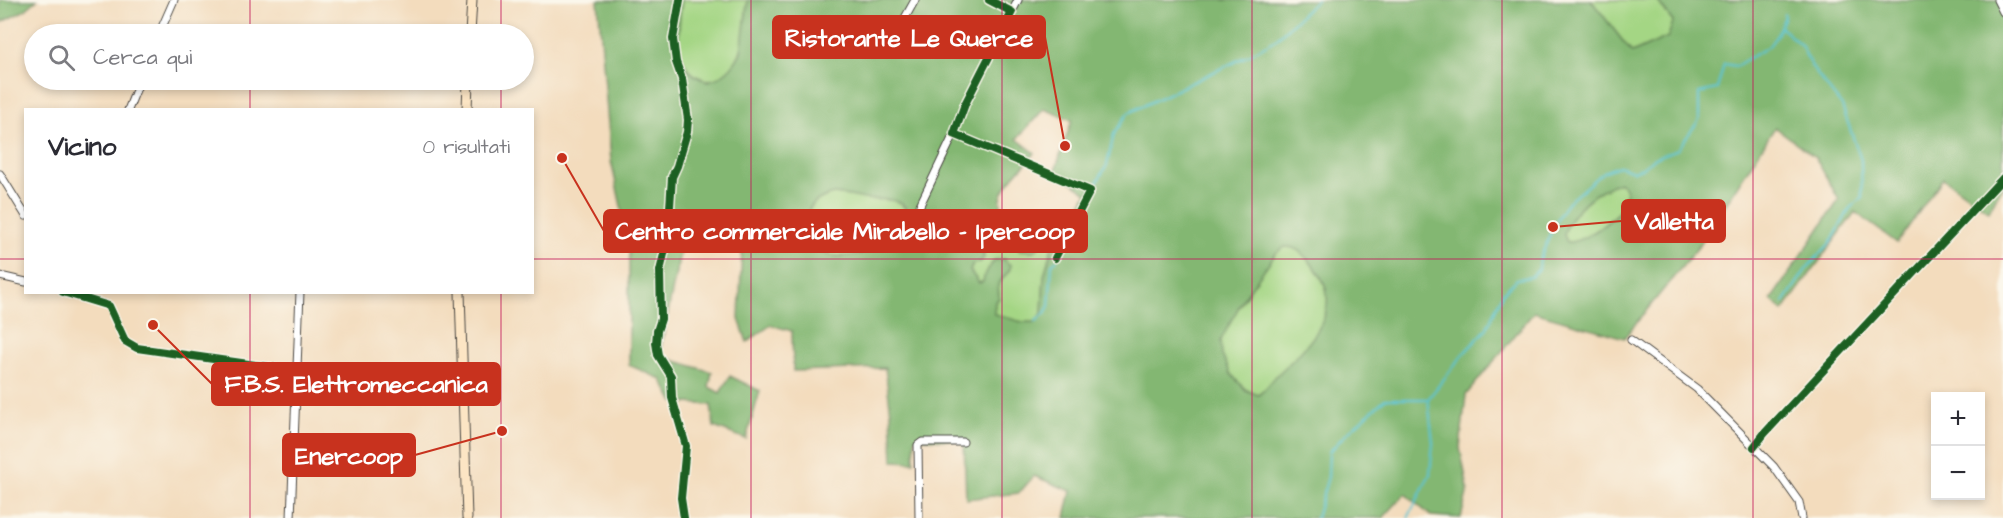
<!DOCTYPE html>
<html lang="it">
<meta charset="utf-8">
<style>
:root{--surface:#fff;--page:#f7f7f7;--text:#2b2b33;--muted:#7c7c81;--line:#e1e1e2}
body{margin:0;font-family:"Architects Daughter",sans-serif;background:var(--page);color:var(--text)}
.controls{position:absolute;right:18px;bottom:18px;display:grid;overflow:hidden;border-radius:0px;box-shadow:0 3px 9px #0003}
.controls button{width:54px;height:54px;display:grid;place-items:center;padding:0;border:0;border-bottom:2px solid var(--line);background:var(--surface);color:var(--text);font:30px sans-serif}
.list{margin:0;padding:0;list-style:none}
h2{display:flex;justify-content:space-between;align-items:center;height:78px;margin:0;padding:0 24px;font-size:26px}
h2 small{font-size:20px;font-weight:400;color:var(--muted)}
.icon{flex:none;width:33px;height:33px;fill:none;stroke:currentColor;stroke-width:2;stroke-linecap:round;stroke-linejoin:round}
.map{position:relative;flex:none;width:2003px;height:518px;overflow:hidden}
.search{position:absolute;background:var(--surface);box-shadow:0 3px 9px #0003;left:24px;top:24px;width:510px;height:66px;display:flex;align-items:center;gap:15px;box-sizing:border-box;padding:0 21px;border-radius:33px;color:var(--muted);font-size:22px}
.panel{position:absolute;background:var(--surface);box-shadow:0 3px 9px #0003;left:24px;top:108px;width:510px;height:186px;border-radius:0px}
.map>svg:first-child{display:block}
.green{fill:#a4d684;stroke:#688058;stroke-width:1.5}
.forest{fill:#83b772;stroke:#57714e;stroke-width:1.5;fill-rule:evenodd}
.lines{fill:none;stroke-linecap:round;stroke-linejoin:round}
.stream{stroke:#5ac5d4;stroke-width:2}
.street-casing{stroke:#494641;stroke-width:9}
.secondary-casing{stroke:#494641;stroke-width:11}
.street{stroke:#fff;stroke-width:7}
.secondary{stroke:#fce5c4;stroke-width:9}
.cycleway-casing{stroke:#fbf7ec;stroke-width:11}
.cycleway{stroke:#1b5e20;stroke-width:8}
.grid{fill:none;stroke:#c2185b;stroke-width:1.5;stroke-opacity:0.55}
.leader{fill:none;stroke:#c8321e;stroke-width:2}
.callout-dot{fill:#c8321e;stroke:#fbf7ec;stroke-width:2}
.callout{fill:#c8321e;stroke:#c8321e;stroke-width:2}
.callout-label{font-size:24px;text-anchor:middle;font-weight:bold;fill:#fff}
</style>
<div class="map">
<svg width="2003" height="518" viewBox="0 0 2003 518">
<rect width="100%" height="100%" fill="#fbf7ec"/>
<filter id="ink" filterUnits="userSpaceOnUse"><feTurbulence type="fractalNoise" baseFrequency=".0167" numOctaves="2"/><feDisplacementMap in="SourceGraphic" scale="12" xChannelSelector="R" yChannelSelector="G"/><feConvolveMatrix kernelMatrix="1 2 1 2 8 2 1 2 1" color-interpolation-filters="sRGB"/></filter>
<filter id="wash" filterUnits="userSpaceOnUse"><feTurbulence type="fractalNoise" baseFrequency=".008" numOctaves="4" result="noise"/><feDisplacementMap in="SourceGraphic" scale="24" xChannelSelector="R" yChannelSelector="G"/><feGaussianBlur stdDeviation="1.35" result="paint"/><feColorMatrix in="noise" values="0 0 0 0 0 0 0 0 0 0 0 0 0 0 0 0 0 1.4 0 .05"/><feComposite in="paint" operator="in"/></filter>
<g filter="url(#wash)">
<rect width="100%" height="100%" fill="#f3dcbd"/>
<g class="green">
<path d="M682 0H748C743 19 747 42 737 59 718 94 685 81 678 46 675 31 680 14 682 0Z"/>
<polygon points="1591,0 1657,0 1673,22 1668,37 1632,53"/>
<path d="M1621 182C1644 201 1586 244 1567 242L1564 235C1569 211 1597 189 1621 182Z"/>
<path d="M833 194 879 199C896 197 911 206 907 225 906 229 906 230 903 233 886 251 847 263 824 253 818 251 814 246 809 242 802 217 806 201 833 194Z"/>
<path d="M1043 238H1048L1053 243 1044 276 1042 314 1035 322C1019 324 1008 317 994 314L995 302 999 298 998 284 1009 271 1011 265 993 262 985 273 983 282 979 283 970 271 973 264 980 262 984 255 983 249C994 232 1021 245 1037 249Z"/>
<path d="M1288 246C1299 247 1309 260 1316 269 1319 274 1323 280 1325 285 1340 319 1299 355 1278 375 1271 381 1266 390 1258 395 1237 389 1217 363 1221 341 1223 328 1269 259 1279 250 1283 247 1283 248 1288 246Z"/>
</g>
<g class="forest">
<polygon points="0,0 37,0 25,10 0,23"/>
<path d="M598 0H682C678 28 671 73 708 81 724 77 734 67 741 52L748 0H1591L1632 53 1668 37 1673 22 1657 0H2000L2003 6V184L1989 211 1943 178 1897 243 1855 212 1783 311 1771 300 1839 200 1815 157 1775 127 1699 246 1624 338 1534 312 1466 395 1460 448 1468 489 1461 518 1431 516 1405 494 1383 518H1065L1071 491 1034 476 1019 493 966 499 964 441 915 438 914 462 893 461 891 413 885 368 793 371 792 331 771 325 747 342 739 319 742 248 683 238 659 356 712 372 709 387 720 393 730 376 760 391 746 439 714 427 711 405 674 402 661 379 629 365V242L611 161ZM1044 109 1072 120 1055 171 1087 193 1067 230 1008 210 1001 206C997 188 1024 167 1035 153L1017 139ZM1620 182C1645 201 1586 244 1567 242L1564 235C1569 211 1597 189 1620 182ZM833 194C843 194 854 197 864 199 877 201 889 197 900 203 905 205 906 209 908 214 914 245 851 261 828 255 820 252 815 247 809 242 802 217 806 201 833 194ZM1048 238 1053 244 1044 276 1042 314 1035 322C1020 324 1008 317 994 314L995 302 999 298 998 284 1009 271 1011 265 1007 263 1005 259 995 260 985 273 983 282 979 283 970 271 973 264 980 262 984 258 982 251 985 245C997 238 1012 239 1020 250L1033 251 1037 249 1041 240ZM1285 247C1297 246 1303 255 1311 263 1351 307 1309 345 1277 375 1271 381 1266 390 1258 395L1246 390 1231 374 1222 355 1221 340 1243 299 1276 253Z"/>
</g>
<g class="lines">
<g class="stream">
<polyline points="1781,28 1801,45 1813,69 1842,106 1861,160 1862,198 1850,208 1832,241 1807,268 1784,302"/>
<polyline points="1092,191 1107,165 1114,134 1128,113 1245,57 1275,40 1317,0"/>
<polyline points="1036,321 1045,313 1049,306 1052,264 1057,260"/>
<polyline points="1316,518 1328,477 1329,452 1346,434 1385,399 1427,399"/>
<polyline points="1408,518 1430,474 1433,443 1428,399 1466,351 1486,330 1503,293 1517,279 1531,277 1539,269 1540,259 1553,227 1566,204 1603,172 1619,166 1634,171 1644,167 1652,159 1678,149 1699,120 1699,93 1717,89 1724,64 1736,66 1769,46 1777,35 1785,16 1784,14"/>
</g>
</g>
</g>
<g filter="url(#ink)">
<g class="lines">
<g class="street-casing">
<g id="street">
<polyline points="680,0 673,39 676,62 682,79 688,120 687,132 677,166 672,177 668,237 660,271 661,319 657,331 656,343 658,355 671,376 672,398 686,446 681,498 684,518"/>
<polyline points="989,0 1012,12 965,104 954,134 1090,191 1055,258"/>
<polyline points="1997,0 2003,12"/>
<polyline points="1012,12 1018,0"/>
<polyline points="901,25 915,0"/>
<polyline points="159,34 174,0"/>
<polyline points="128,110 140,80"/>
<polyline points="0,174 26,216"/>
<polyline points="920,205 954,134"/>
<polyline points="0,276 26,282"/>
<polyline points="63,292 109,306 125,341 137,348 297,371"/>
<polyline points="1631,340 1697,389 1774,467 1799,502 1802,518"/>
<polyline points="1754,447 1764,434 2003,178"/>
<polyline points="291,518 300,292"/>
<polyline points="919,518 918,445 922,442 963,442"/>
</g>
</g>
<g class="secondary-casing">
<g id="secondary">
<polyline points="470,34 472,0"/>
<polyline points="467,110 468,80"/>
<polyline points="460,292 467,518"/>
</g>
</g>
<use href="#street" class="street"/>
<use href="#secondary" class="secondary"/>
<g class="cycleway-casing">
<g id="cycleway">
<polyline points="680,0 673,39 676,62 682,79 688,120 687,132 677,166 672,177 668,237 660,271 661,319 657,331 656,343 658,355 671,376 672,398 686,446 681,498 684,518"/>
<polyline points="989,0 1012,12 965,104 954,134 1090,191 1055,258"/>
<polyline points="63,292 109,306 125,341 137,348 297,371"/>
<polyline points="1754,447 1764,434 2003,178"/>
</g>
</g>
<use href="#cycleway" class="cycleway"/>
</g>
</g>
<path class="grid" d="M250 0V34M501 0V34M751 0V518M1002 0V518M1252 0V518M1502 0V518M1753 0V518M250 80V110M501 80V110M0 259H26M532 259H2003M250 292V518M501 292V518"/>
<path class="leader" d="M1065 146L1045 37M1553 227L1622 221M562 158L604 231M153 325L212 384M502 431L415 455"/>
<g class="callout-dot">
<circle cx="1065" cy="146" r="6"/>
<circle cx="1553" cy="227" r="6"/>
<circle cx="562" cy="158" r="6"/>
<circle cx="153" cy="325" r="6"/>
<circle cx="502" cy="431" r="6"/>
</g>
<g class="callout">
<rect x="773" y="16" width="272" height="42" rx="6"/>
<rect x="1622" y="200" width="103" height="42" rx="6"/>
<rect x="604" y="210" width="483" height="42" rx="6"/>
<rect x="212" y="363" width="288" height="42" rx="6"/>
<rect x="283" y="434" width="132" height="42" rx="6"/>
</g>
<g class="callout-label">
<text x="909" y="46">Ristorante Le Querce</text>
<text x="1674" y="229">Valletta</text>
<text x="845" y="239">Centro commerciale Mirabello - Ipercoop</text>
<text x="356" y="392">F.B.S. Elettromeccanica</text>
<text x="349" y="464">Enercoop</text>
</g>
</svg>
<div class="controls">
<button>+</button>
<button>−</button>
</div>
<div class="search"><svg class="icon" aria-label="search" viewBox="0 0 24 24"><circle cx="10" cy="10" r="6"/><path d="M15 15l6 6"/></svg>Cerca qui</div>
<section class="panel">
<h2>Vicino<small>0 risultati</small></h2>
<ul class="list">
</ul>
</section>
</div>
